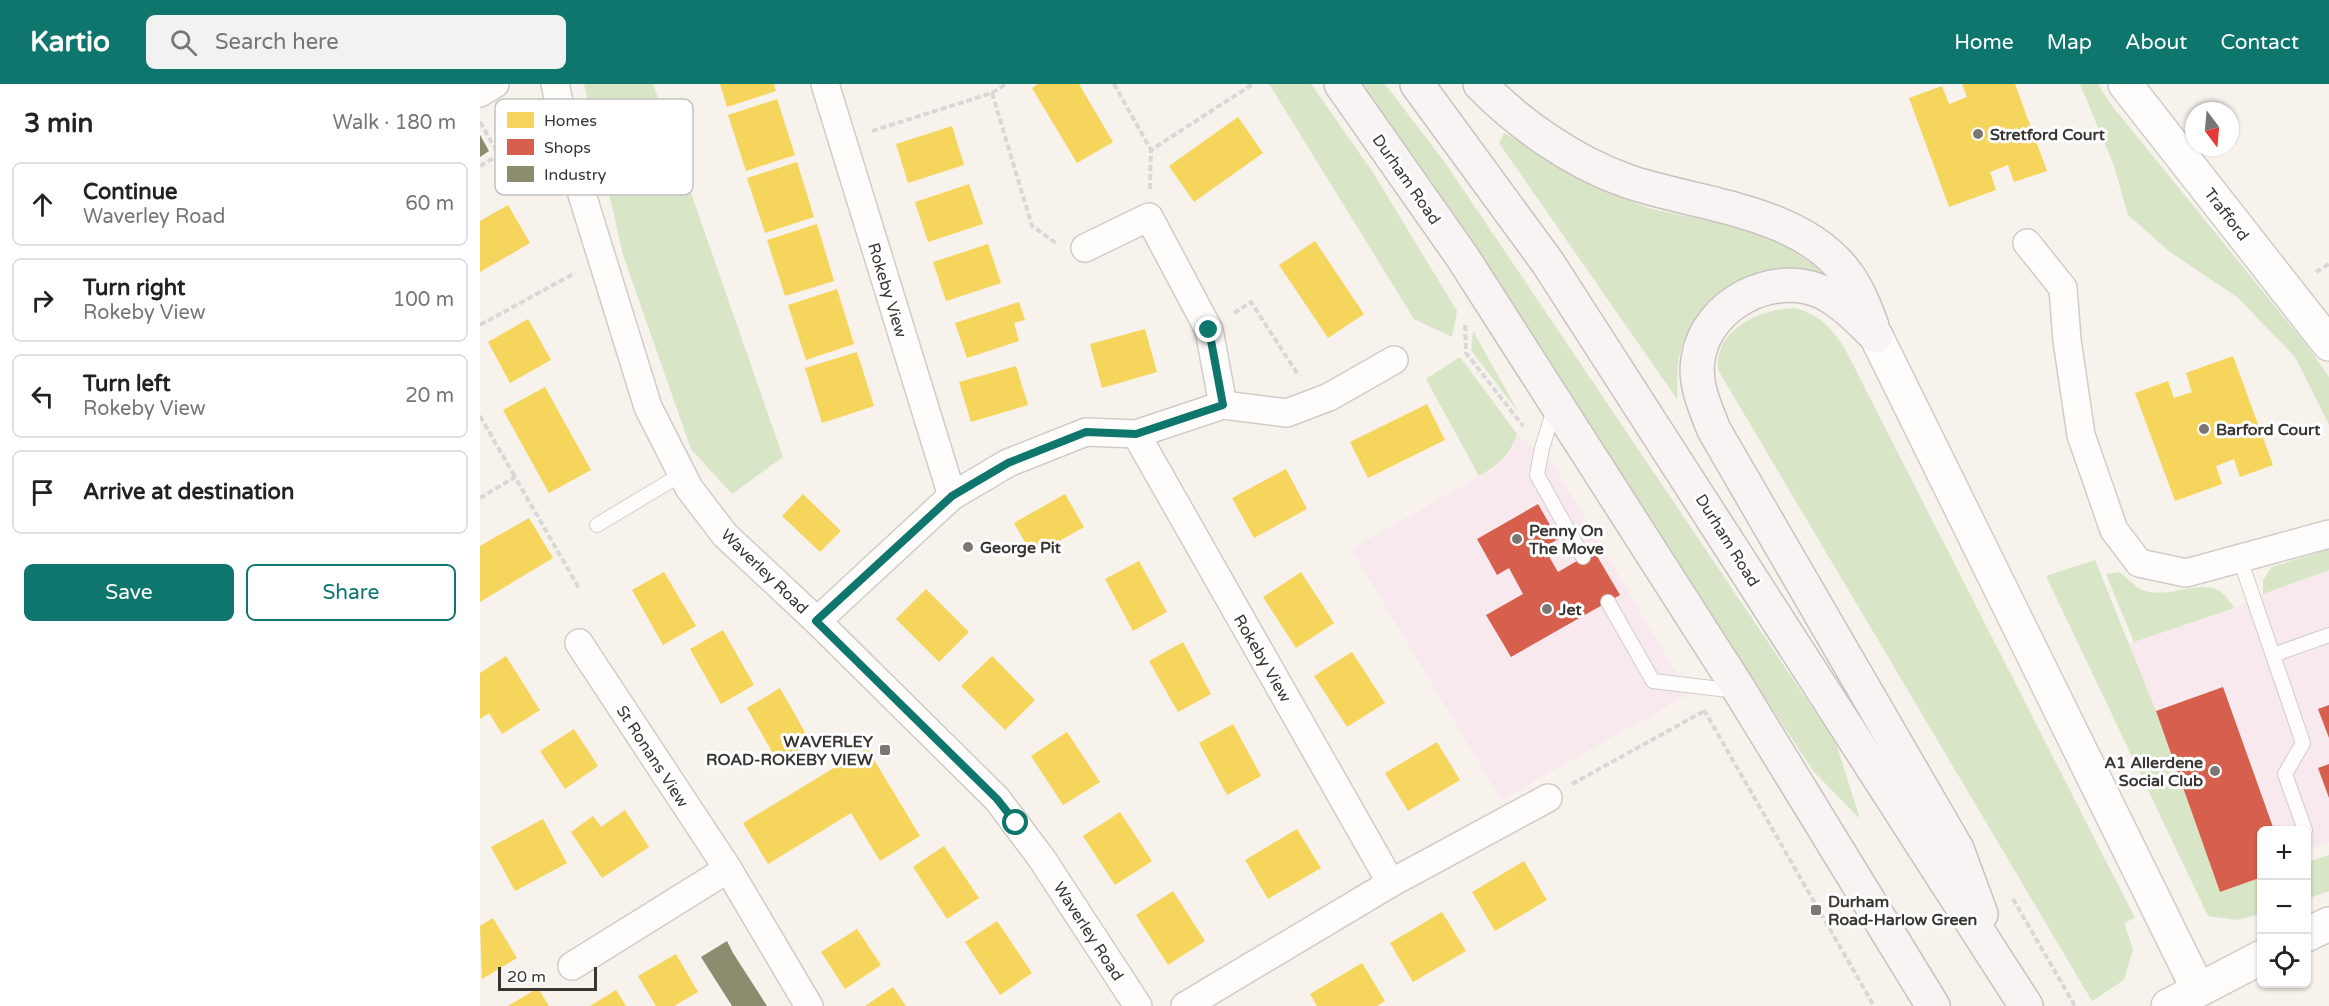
<!DOCTYPE html>
<meta charset="utf-8">
<style>
:root{--surface:#fff;--page:#f2f2f2;--text:#222;--muted:#767676;--line:#e0e0e0;--accent:#0f766e}
body{margin:0;font-family:"Varela Round",sans-serif;background:var(--page);color:var(--text)}
.controls{position:absolute;right:18px;bottom:18px;display:grid;overflow:hidden;border-radius:9px;box-shadow:0 2px 4px #0004}
.controls button{width:54px;height:54px;display:grid;place-items:center;padding:0;border:0;border-bottom:2px solid var(--line);background:var(--surface);color:var(--text);font:30px sans-serif}
.compass{position:absolute;left:1705px;top:18px;width:54px;height:54px;border-radius:50%;background:var(--surface);box-shadow:0 2px 4px #0004;rotate:164deg}
.scale{position:absolute;left:18px;bottom:15px;width:99px;box-sizing:border-box;padding-left:6px;border:3px solid #393531;border-top:0;font-size:16px;line-height:21px;white-space:nowrap;color:#393531;-webkit-text-stroke:4px #fff;paint-order:stroke}
.stop{position:absolute;width:18px;height:18px;margin:-14px;border:4px solid #0f766e;border-radius:50%;background:#fff}
.stop.end{background:#0f766e;border-color:#fff;box-shadow:0 2px 6px #0008}
.list{margin:0;padding:0;list-style:none}
h2{display:flex;justify-content:space-between;align-items:center;height:78px;margin:0;padding:0 24px;font-size:26px}
h2 small{font-size:20px;font-weight:400;color:var(--muted)}
.list li{display:grid;grid-template-columns:39px 1fr auto;gap:18px;align-items:center;box-sizing:border-box;height:84px;margin:0 12px 12px;padding:0 12px;border:2px solid var(--line);border-radius:9px}
.list b{display:block;font-size:22px;white-space:nowrap}
.list p{margin:0;font-size:20px;white-space:nowrap;color:var(--muted)}
.list em{font-size:20px;font-style:normal;color:var(--muted)}
.actions{display:flex;gap:12px;padding:18px 24px}
.actions a{flex:1;padding:14px 0;border:2px solid var(--accent);border-radius:9px;text-align:center;font-size:21px;color:var(--accent)}
.actions .main{background:var(--accent);color:#fff}
.icon{flex:none;width:33px;height:33px;fill:none;stroke:currentColor;stroke-width:2;stroke-linecap:round;stroke-linejoin:round}
.map{position:relative;flex:none;width:1849px;height:922px;overflow:hidden}
header{display:flex;align-items:center;gap:36px;box-sizing:border-box;height:84px;padding:0 30px;background:var(--accent);color:#fff}
header strong{font-size:28px}
nav{display:flex;gap:33px;margin-inline-start:auto;font-size:21px}
.search{width:420px;height:54px;background:var(--page);display:flex;align-items:center;gap:15px;box-sizing:border-box;padding:0 21px;border-radius:9px;color:var(--muted);font-size:22px}
main{display:flex}
aside{flex:1;background:var(--surface)}
.map>svg:first-child{display:block}
.commercial{fill:#f8e9ee}
.green{fill:#d8e5c7}
.homes{fill:#f6d55c}
.shops{fill:#d6604d}
.industry{fill:#8c8c6e}
.lines{fill:none;stroke-linecap:round;stroke-linejoin:round}
.service-casing{stroke:#d0cdc8;stroke-width:16}
.minor-casing{stroke:#d0cdc8;stroke-width:30}
.tertiary-casing{stroke:#d0cdc8;stroke-width:36}
.primary-casing{stroke:#cbc2bf;stroke-width:36}
.path{stroke:#dad8d7;stroke-width:4;stroke-dasharray:6 3;stroke-linecap:butt}
.service{stroke:#fefdfc;stroke-width:14}
.minor{stroke:#fefdfc;stroke-width:27}
.tertiary{stroke:#fefdfc;stroke-width:33}
.primary{stroke:#f8f4f3;stroke-width:33}
.route{stroke:#0f766e;stroke-width:8}
.poi-dot{fill:#7c7772;stroke:#fff;stroke-width:2}
.labels{text-anchor:middle;stroke-width:6;stroke-linejoin:round;paint-order:stroke}
.poi-label{font-size:16px;font-weight:bold;fill:#393531;stroke:#fff;text-anchor:start}
.street-label{font-size:16px;fill:#393531;stroke:#fff}
.key{fill:#fff;stroke:#c4c2c1;stroke-width:1.5}
.key-label{font-size:16px;fill:#393531}
</style>
<header>
<strong>Kartio</strong>
<div class="search"><svg class="icon" aria-label="search" viewBox="0 0 24 24"><circle cx="10" cy="10" r="6"/><path d="M15 15l6 6"/></svg>Search here</div>
<nav><a>Home</a><a>Map</a><a>About</a><a>Contact</a></nav>
</header>
<main>
<aside>
<h2>3 min<small>Walk · 180 m</small></h2>
<ul class="list">
<li><svg class="icon" aria-label="ahead" viewBox="0 0 24 24"><path d="M12 20V5M6 11l6-6 6 6"/></svg><div><b>Continue</b><p>Waverley Road</p></div><em>60 m</em></li>
<li><svg class="icon" aria-label="right" viewBox="0 0 24 24"><path d="M7 20v-9h11M14 6l5 5-5 5"/></svg><div><b>Turn right</b><p>Rokeby View</p></div><em>100 m</em></li>
<li><svg class="icon" aria-label="left" viewBox="0 0 24 24"><path d="M17 20v-9H6M10 6l-5 5 5 5"/></svg><div><b>Turn left</b><p>Rokeby View</p></div><em>20 m</em></li>
<li><svg class="icon" aria-label="arrive" viewBox="0 0 24 24"><path d="M6 21V4h12l-3 4 3 4H6"/></svg><div><b>Arrive at destination</b></div></li>
</ul>
<div class="actions"><a class="main">Save</a><a>Share</a></div>
</aside>
<div class="map">
<svg width="1849" height="922" viewBox="0 0 1849 922">
<rect width="100%" height="100%" fill="#f7f2ec"/>
<g class="commercial">
<polygon points="1037,350 1075,383 1209,610 1021,716 871,465 1013,385 1032,365"/>
<polygon points="1849,486 1849,758 1827,766 1826,746 1782,746 1781,793 1740,808 1649,559 1754,524 1783,510"/>
</g>
<g class="green">
<polygon points="104,0 173,0 303,373 252,410 211,365 143,171"/>
<polygon points="789,0 831,0 892,87 977,227 972,253 934,235"/>
<polygon points="882,0 905,0 966,80 1356,659 1380,735 1334,688"/>
<polygon points="1600,0 1618,0 1629,18 1829,264 1849,293 1849,341 1815,273 1757,213 1690,168 1648,131 1634,82"/>
<path d="M1024 49 1133 111 1172 125 1268 145 1301 159 1339 185 1340 193C1324 192 1306 187 1290 189 1246 192 1210 228 1200 269 1196 283 1198 300 1197 315L1019 59Z"/>
<path d="M1315 224C1339 231 1350 242 1364 263L1655 834 1644 839 1653 865 1644 896 1612 917 1238 286C1234 244 1282 225 1315 224Z"/>
<polygon points="993,247 1039,329 991,266"/>
<path d="M980 273 1037 350C1030 371 1018 381 999 392L946 295Z"/>
<polygon points="1849,465 1849,486 1783,510 1783,496 1792,483"/>
<polygon points="1615,476 1676,627 1740,808 1781,793 1781,830 1757,836 1728,832 1566,492"/>
<path d="M1639 488C1647 493 1657 505 1665 507 1700 516 1732 483 1754 524L1654 558 1626 490Z"/>
<polygon points="1849,771 1849,807 1827,815 1827,778"/>
</g>
<g class="homes">
<polygon points="240,0 294,0 296,7 247,23"/>
<polygon points="558,0 599,0 633,58 597,79 552,4"/>
<polygon points="1482,0 1535,0 1567,87 1534,98 1528,81 1510,88 1516,106 1469,123 1429,14 1462,2 1469,20 1487,13"/>
<polygon points="297,15 315,71 266,87 248,31"/>
<polygon points="758,33 783,69 714,118 689,82"/>
<polygon points="472,42 484,81 428,99 416,60"/>
<polygon points="317,78 334,133 285,149 267,94"/>
<polygon points="489,100 503,140 448,158 435,118"/>
<polygon points="28,121 50,159 0,188 0,137"/>
<polygon points="337,140 354,197 305,212 287,156"/>
<polygon points="835,157 884,230 848,254 799,181"/>
<polygon points="508,160 521,199 466,217 453,178"/>
<polygon points="357,205 374,260 326,276 308,221"/>
<polygon points="539,218 545,236 534,239 539,257 487,274 475,239"/>
<polygon points="48,235 71,276 30,299 8,258"/>
<polygon points="665,245 677,288 622,304 610,260"/>
<polygon points="377,268 394,322 342,339 325,284"/>
<polygon points="1753,272 1793,381 1760,393 1754,375 1736,382 1742,400 1695,417 1655,309 1688,297 1694,314 1712,308 1706,289"/>
<polygon points="536,282 548,321 491,338 479,298"/>
<polygon points="65,303 111,386 69,409 23,326"/>
<polygon points="947,320 965,356 888,394 870,358"/>
<polygon points="806,385 827,425 774,454 752,414"/>
<polygon points="323,410 361,447 340,468 302,432"/>
<polygon points="585,410 604,443 553,472 534,439"/>
<polygon points="49,434 73,474 0,518 0,462"/>
<polygon points="659,477 687,528 653,547 625,495"/>
<polygon points="184,488 216,542 183,561 152,506"/>
<polygon points="821,488 854,539 816,564 783,513"/>
<polygon points="446,505 489,548 459,578 416,535"/>
<polygon points="243,546 274,601 241,620 210,565"/>
<polygon points="703,558 731,610 698,628 669,577"/>
<polygon points="872,568 905,619 867,643 834,592"/>
<polygon points="26,572 60,626 22,650 9,629 0,635 0,589"/>
<polygon points="512,572 555,616 525,646 481,602"/>
<polygon points="300,604 331,659 298,678 267,624"/>
<polygon points="753,640 781,692 747,711 719,659"/>
<polygon points="94,645 118,682 85,705 60,667"/>
<polygon points="587,648 620,698 583,721 551,672"/>
<polygon points="957,658 980,696 928,727 905,689"/>
<polygon points="387,664 440,752 400,777 371,729 288,780 263,739"/>
<polygon points="145,726 169,763 122,794 91,748 113,732 121,743"/>
<polygon points="640,728 672,777 635,801 603,752"/>
<polygon points="63,735 87,779 35,807 11,763"/>
<polygon points="817,745 841,784 788,815 765,776"/>
<polygon points="464,762 499,814 467,835 433,783"/>
<polygon points="1044,777 1067,816 1015,847 992,808"/>
<polygon points="693,807 725,857 688,881 656,831"/>
<polygon points="962,828 986,867 933,898 910,859"/>
<polygon points="13,834 37,874 2,895 0,842"/>
<polygon points="517,837 552,889 520,911 485,858"/>
<polygon points="377,845 401,881 365,905 341,868"/>
<polygon points="196,870 218,908 194,922 176,922 158,892"/>
<polygon points="882,879 905,917 897,922 837,922 830,910"/>
<polygon points="413,903 426,922 385,922"/>
<polygon points="58,904 69,922 28,922"/>
<polygon points="136,906 146,922 110,922"/>
</g>
<g class="shops">
<polygon points="1058,420 1078,455 1064,464 1078,488 1114,467 1140,511 1031,573 1006,531 1043,510 1029,484 1017,491 997,455"/>
<polygon points="1743,603 1794,746 1782,746 1782,793 1740,808 1676,627"/>
<polygon points="1849,621 1849,654 1838,625"/>
<polygon points="1849,680 1849,714 1838,684"/>
</g>
<g class="industry">
<polygon points="0,51 9,67 0,73"/>
<polygon points="247,857 253,869 287,922 252,922 221,873"/>
</g>
<g class="lines">
<g class="service-casing">
<g id="service">
<polyline points="1075,322 1062,364 1057,391 1103,473"/>
<polyline points="117,441 202,390"/>
<polyline points="1760,475 1823,659 1805,690 1825,746"/>
<polyline points="1128,518 1173,597 1257,607"/>
<polyline points="1793,571 1849,551"/>
</g>
</g>
<g class="minor-casing">
<g id="minor">
<polyline points="75,0 92,78 168,323 209,404 245,451 337,537 517,715 562,775 658,922"/>
<polyline points="345,0 472,412"/>
<polyline points="0,9 15,0"/>
<polyline points="1547,159 1583,204 1587,256 1601,351 1634,446 1659,479 1706,489 1849,450"/>
<polyline points="605,164 669,133 729,246 743,321"/>
<polyline points="656,350 743,321 807,329 849,313 914,276"/>
<polyline points="337,537 472,412 528,379 606,348 656,350 911,799"/>
<polyline points="99,559 248,785 329,922"/>
<polyline points="92,882 248,785"/>
<polyline points="705,922 911,799 1068,714"/>
</g>
</g>
<g class="tertiary-casing">
<g id="tertiary">
<polyline points="1645,0 1849,260"/>
<polyline points="1396,252 1718,905"/>
<polyline points="1826,851 1849,840"/>
<polyline points="1688,922 1782,873"/>
</g>
</g>
<g class="primary-casing">
<g id="primary">
<polyline points="861,0 983,174 1260,607 1453,922"/>
<polyline points="937,0 1068,179 1546,922"/>
<path d="M1000 0C1040 41 1093 78 1147 97 1216 121 1318 125 1366 189 1378 205 1385 223 1392 242"/>
<path d="M1396 252C1380 237 1363 218 1342 208 1293 186 1226 220 1218 275 1214 300 1225 323 1234 346L1477 765 1501 830"/>
</g>
</g>
<g class="path">
<polyline points="634,0 671,66"/>
<polyline points="512,9 552,142 576,159"/>
<polyline points="392,47 512,9 526,0"/>
<polyline points="0,82 19,71 0,38"/>
<polyline points="670,105 671,66 773,0"/>
<polyline points="1836,188 1849,180"/>
<polyline points="754,229 771,218 819,292"/>
<polyline points="0,241 95,189"/>
<polyline points="985,241 986,269 1043,342"/>
<polyline points="0,332 35,393"/>
<polyline points="0,414 35,393 99,504"/>
<polyline points="1224,626 1394,922"/>
<polyline points="1092,700 1224,627"/>
<polyline points="1533,815 1595,922"/>
</g>
<use href="#service" class="service"/>
<use href="#minor" class="minor"/>
<use href="#tertiary" class="tertiary"/>
<use href="#primary" class="primary"/>
</g>
<g class="lines">
<polyline class="route" points="536,739 517,715 336,537 472,412 528,379 606,348 656,350 743,321 729,246"/>
</g>
<g class="poi-dot">
<circle cx="1498" cy="50" r="6"/>
<circle cx="1724" cy="345" r="6"/>
<circle cx="1037" cy="455" r="6"/>
<circle cx="488" cy="463" r="6"/>
<circle cx="1067" cy="525" r="6"/>
<rect x="399" y="660" width="12" height="12" rx="3"/>
<circle cx="1735" cy="687" r="6"/>
<rect x="1330" y="820" width="12" height="12" rx="3"/>
</g>
<g class="labels">
<g class="poi-label">
<text x="1510" y="56">Stretford Court</text>
<text x="1736" y="351">Barford Court</text>
<text x="1049" y="452">Penny On<tspan x="1049" dy="18">The Move</tspan></text>
<text x="500" y="469">George Pit</text>
<text x="1079" y="531">Jet</text>
<text x="393" y="663" text-anchor="end">WAVERLEY<tspan x="393" dy="18">ROAD-ROKEBY VIEW</tspan></text>
<text x="1723" y="684" text-anchor="end">A1 Allerdene<tspan x="1723" dy="18">Social Club</tspan></text>
<text x="1348" y="823">Durham<tspan x="1348" dy="18">Road-Harlow Green</tspan></text>
</g>
<g class="street-label">
<text transform="translate(927 95) rotate(55)" y="6">Durham Road</text>
<text transform="translate(1747 130) rotate(52)" y="6">Trafford</text>
<text transform="translate(408 206) rotate(73)" y="6">Rokeby View</text>
<text transform="translate(1248 456) rotate(58)" y="6">Durham Road</text>
<text transform="translate(285 487) rotate(44)" y="6">Waverley Road</text>
<text transform="translate(783 574) rotate(60)" y="6">Rokeby View</text>
<text transform="translate(173 672) rotate(57)" y="6">St Ronans View</text>
<text transform="translate(609 847) rotate(57)" y="6">Waverley Road</text>
</g>
</g>
<rect x="15" y="15" width="198" height="96" rx="9" class="key"/>
<rect x="27" y="28" width="27" height="16" fill="#f6d55c"/>
<rect x="27" y="55" width="27" height="16" fill="#d6604d"/>
<rect x="27" y="82" width="27" height="16" fill="#8c8c6e"/>
<g class="key-label">
<text x="64" y="42">Homes</text>
<text x="64" y="69">Shops</text>
<text x="64" y="96">Industry</text>
</g>
</svg>
<div class="controls">
<button>+</button>
<button>−</button>
<button><svg class="icon" aria-label="locate" viewBox="0 0 24 24"><circle cx="12" cy="12" r="6"/><path d="M12 2v4M12 18v4M2 12h4M18 12h4"/></svg></button>
</div>
<svg class="compass" viewBox="-18 -18 36 36"><path d="M0-13l5 13h-10z" fill="#e53935"/><path d="M0 13l5-13h-10z" fill="#767676"/></svg>
<div class="scale">20 m</div>
<div class="stop" style="left:536px;top:739px"></div>
<div class="stop end" style="left:729px;top:246px"></div>
</div>
</main>
